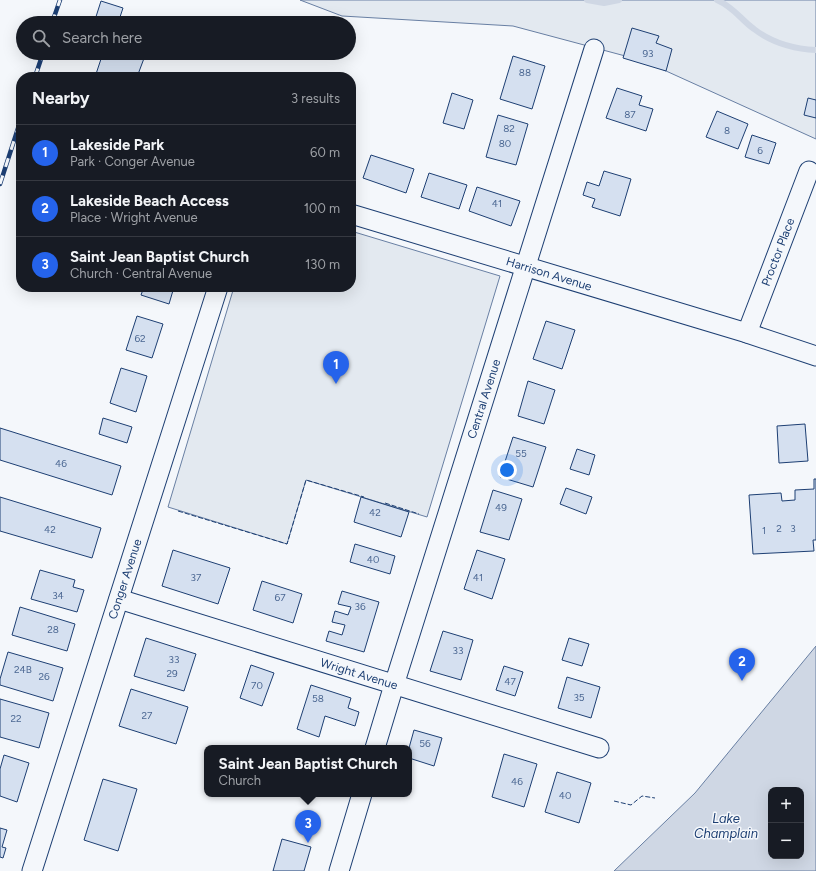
<!DOCTYPE html>
<meta charset="utf-8">
<style>
:root{--surface:#171b24;--page:#20242c;--text:#f1f3f6;--muted:#9ea1a6;--line:#363941;--accent:#2563eb}
body{margin:0;font-family:Figtree,sans-serif;background:var(--page);color:var(--text)}
.controls{position:absolute;right:12px;bottom:12px;display:grid;overflow:hidden;border-radius:8px;box-shadow:0 4px 16px #0002}
.controls button{width:36px;height:36px;display:grid;place-items:center;padding:0;border:0;border-bottom:1px solid var(--line);background:var(--surface);color:var(--text);font:20px sans-serif}
.you{position:absolute;left:507px;top:470px;width:14px;height:14px;margin:-10px;border:3px solid #fff;border-radius:50%;background:#1a73e8;box-shadow:0 0 0 6px #1a73e833}
.badge{display:grid;place-items:center;width:26px;height:26px;border-radius:50%;background:var(--accent);color:#fff;font-size:13px;font-weight:700}
.pin{position:absolute;translate:-50% -33px;filter:drop-shadow(0 1px 2px #0008)}
.pin::after{content:'';position:absolute;top:21px;width:14px;height:12px;background:inherit;clip-path:polygon(0 0,100% 0,50% 100%)}
.popup{position:absolute;left:204px;top:745px;width:208px;height:52px;box-sizing:border-box;display:grid;place-content:center;border-radius:8px;background:var(--surface);filter:drop-shadow(0 1px 3px #0005);font-size:13px;white-space:nowrap;color:var(--muted)}
.popup b{font-size:15px;color:var(--text)}
.popup::after{content:'';position:absolute;left:50%;top:100%;margin-left:-8px;border:8px solid transparent;border-top-color:var(--surface)}
.list{margin:0;padding:0;list-style:none}
h2{display:flex;justify-content:space-between;align-items:center;height:52px;margin:0;padding:0 16px;font-size:17px}
h2 small{font-size:13px;font-weight:400;color:var(--muted)}
.list li{display:grid;grid-template-columns:26px 1fr auto;gap:12px;align-items:center;box-sizing:border-box;height:56px;padding:0 16px;border-top:1px solid var(--line)}
.list b{display:block;font-size:15px;white-space:nowrap}
.list p{margin:0;font-size:13px;white-space:nowrap;color:var(--muted)}
.list em{font-size:13px;font-style:normal;color:var(--muted)}
.icon{flex:none;width:22px;height:22px;fill:none;stroke:currentColor;stroke-width:2;stroke-linecap:round;stroke-linejoin:round}
.map{position:relative;flex:none;width:816px;height:871px;overflow:hidden}
.search{position:absolute;background:var(--surface);box-shadow:0 4px 16px #0002;left:16px;top:16px;width:340px;height:44px;display:flex;align-items:center;gap:10px;box-sizing:border-box;padding:0 14px;border-radius:22px;color:var(--muted);font-size:15px}
.panel{position:absolute;background:var(--surface);box-shadow:0 4px 16px #0002;left:16px;top:72px;width:340px;height:220px;border-radius:16px}
.map>svg:first-child{display:block}
.green{fill:#e3e9f0;stroke:#687fa3}
.water{fill:#cfd7e4;stroke:#687fa3;fill-rule:evenodd}
.lines{fill:none;stroke-linecap:round;stroke-linejoin:round}
.stream{stroke:#cfd7e4;stroke-width:6}
.building{fill:#d5e0f0;stroke:#1d3f73}
.minor-casing{stroke:#1d3f73;stroke-width:21}
.minor{stroke:#f4f7fb;stroke-width:19}
.rail-casing{stroke:#1d3f73;stroke-width:4.5}
.rail{stroke:#f4f7fb;stroke-width:3;stroke-dasharray:9;stroke-linecap:butt}
.fence{stroke:#1d3f73;stroke-width:1;stroke-dasharray:5 2;stroke-linecap:butt}
.labels{text-anchor:middle;stroke-width:3;stroke-linejoin:round;paint-order:stroke}
.number-label{font-size:10px;fill:#4b6792}
.street-label{font-size:12px;fill:#1d3f73;stroke:#f4f7fb}
.water-label{font-size:13px;font-style:italic;fill:#1d3f73;stroke:#f4f7fb}
</style>
<div class="map">
<svg width="816" height="871" viewBox="0 0 816 871">
<rect width="100%" height="100%" fill="#f4f7fb"/>
<g class="green">
<polygon points="300,0 816,0 816,139 644,61 513,26 342,16"/>
<polygon points="351,231 500,276 427,517 306,480 287,544 168,507 234,287 351,287"/>
</g>
<path class="water" d="M816 646V871H614L695 793ZM771 790H801V856H771Z"/>
<g class="lines">
<g class="stream">
<polyline points="587,0 604,3 619,0"/>
<path d="M717 0C735 8 740 19 754 29 772 43 794 49 816 50"/>
</g>
</g>
<g class="building">
<polygon points="101,1 123,8 118,23 94,23"/>
<polygon points="632,28 659,36 656,43 672,49 666,71 623,58"/>
<polygon points="103,53 146,53 137,77 95,77"/>
<polygon points="513,56 545,66 532,109 500,99"/>
<polygon points="617,88 642,96 639,105 653,109 646,131 606,118"/>
<polygon points="452,93 473,100 464,129 443,123"/>
<polygon points="808,98 816,100 816,118 804,115"/>
<polygon points="717,111 748,124 738,149 706,137"/>
<polygon points="498,115 528,124 516,165 486,157"/>
<polygon points="752,135 776,143 769,164 745,157"/>
<polygon points="371,155 414,169 406,193 363,178"/>
<polygon points="604,171 631,179 620,216 592,207 595,199 583,195 587,182 599,186"/>
<polygon points="429,173 467,185 459,209 421,197"/>
<polygon points="477,187 520,201 511,226 469,211"/>
<polygon points="144,287 174,287 169,304 141,295"/>
<polygon points="137,316 163,324 152,358 126,350"/>
<polygon points="546,321 575,330 562,369 533,359"/>
<polygon points="121,368 147,376 136,412 110,403"/>
<polygon points="528,381 555,390 544,424 518,416"/>
<polygon points="103,418 132,427 127,443 99,434"/>
<polygon points="805,424 808,461 779,463 777,426"/>
<polygon points="0,428 121,466 112,495 0,460"/>
<polygon points="513,437 546,447 533,487 500,477"/>
<polygon points="577,449 595,455 589,475 570,469"/>
<polygon points="814,479 816,479 816,540 813,540 814,551 753,554 749,495 781,493 782,501 795,500 795,490 814,489"/>
<polygon points="566,488 592,497 586,514 560,504"/>
<polygon points="493,490 522,499 509,540 480,532"/>
<polygon points="0,497 101,528 92,558 0,531"/>
<polygon points="361,497 409,512 401,537 354,522"/>
<polygon points="355,544 395,556 390,574 350,562"/>
<polygon points="173,550 230,568 218,604 162,586"/>
<polygon points="477,550 505,559 492,599 464,589"/>
<polygon points="40,570 75,580 73,587 84,590 77,612 31,599"/>
<polygon points="262,581 302,594 293,623 253,610"/>
<polygon points="342,591 379,602 364,652 326,641 329,631 342,635 345,625 332,622 335,611 348,615 351,607 338,604"/>
<polygon points="20,607 75,624 67,651 12,635"/>
<polygon points="443,631 473,640 461,680 430,671"/>
<polygon points="146,638 196,654 184,691 134,676"/>
<polygon points="569,638 589,644 582,666 562,660"/>
<polygon points="8,652 63,668 53,701 0,685 0,679"/>
<polygon points="251,665 274,673 262,706 240,698"/>
<polygon points="504,666 523,672 515,696 496,690"/>
<polygon points="567,677 600,687 591,718 558,708"/>
<polygon points="311,685 351,698 348,708 359,712 355,726 325,716 319,737 297,729"/>
<polygon points="131,689 188,707 176,744 119,726"/>
<polygon points="0,699 49,713 39,748 0,737"/>
<polygon points="414,730 442,738 434,766 409,758 409,748"/>
<polygon points="504,754 537,764 524,807 492,797"/>
<polygon points="4,755 29,763 17,802 0,796 0,769"/>
<polygon points="557,772 591,783 579,823 545,812"/>
<polygon points="103,779 137,789 118,851 84,840"/>
<polygon points="0,828 7,830 2,847 6,848 3,858 0,857"/>
<polygon points="282,839 311,847 304,871 273,871"/>
</g>
<g class="lines">
<g class="minor-casing">
<g id="minor">
<polyline points="351,214 747,333 816,356"/>
<polyline points="747,333 809,171"/>
<polyline points="119,599 599,748"/>
<polyline points="375,748 394,685 594,49"/>
<polyline points="32,871 218,287"/>
<polyline points="339,871 362,794"/>
</g>
</g>
<use href="#minor" class="minor"/>
<g class="rail-casing">
<g id="rail">
<polyline points="52,23 60,0"/>
<polyline points="35,77 43,53"/>
<polyline points="0,184 21,119"/>
</g>
</g>
<use href="#rail" class="rail"/>
<g class="fence">
<polyline points="385,503 419,514"/>
<polyline points="178,511 287,544 306,480 364,497"/>
<polyline points="614,801 631,805 642,796 655,798"/>
</g>
</g>
<g class="labels">
<g class="number-label">
<text x="648" y="57">93</text>
<text x="525" y="76">88</text>
<text x="630" y="118">87</text>
<text x="509" y="132">82</text>
<text x="727" y="134">8</text>
<text x="505" y="147">80</text>
<text x="760" y="154">6</text>
<text x="497" y="207">41</text>
<text x="140" y="342">62</text>
<text x="521" y="457">55</text>
<text x="61" y="467">46</text>
<text x="501" y="511">49</text>
<text x="375" y="516">42</text>
<text x="779" y="532">2</text>
<text x="793" y="532">3</text>
<text x="50" y="533">42</text>
<text x="764" y="534">1</text>
<text x="373" y="563">40</text>
<text x="196" y="581">37</text>
<text x="478" y="581">41</text>
<text x="58" y="599">34</text>
<text x="280" y="601">67</text>
<text x="360" y="610">36</text>
<text x="53" y="633">28</text>
<text x="458" y="654">33</text>
<text x="174" y="663">33</text>
<text x="23" y="673">24B</text>
<text x="172" y="677">29</text>
<text x="44" y="680">26</text>
<text x="510" y="685">47</text>
<text x="257" y="689">70</text>
<text x="579" y="701">35</text>
<text x="318" y="702">58</text>
<text x="147" y="719">27</text>
<text x="16" y="722">22</text>
<text x="425" y="747">56</text>
<text x="517" y="785">46</text>
<text x="565" y="799">40</text>
</g>
<g class="street-label">
<text transform="translate(778 252) rotate(-69)" y="4">Proctor Place</text>
<text transform="translate(549 274) rotate(17)" y="4">Harrison Avenue</text>
<text transform="translate(484 399) rotate(-72)" y="4">Central Avenue</text>
<text transform="translate(125 579) rotate(-72)" y="4">Conger Avenue</text>
<text transform="translate(359 674) rotate(17)" y="4">Wright Avenue</text>
</g>
<g class="water-label">
<text x="726" y="823">Lake<tspan x="726" dy="15">Champlain</tspan></text>
</g>
</g>
</svg>
<div class="controls">
<button>+</button>
<button>−</button>
</div>
<div class="you"></div>
<div class="pin badge" style="left:336px;top:384px">1</div>
<div class="pin badge" style="left:742px;top:681px">2</div>
<div class="pin badge" style="left:308px;top:843px">3</div>
<div class="popup"><b>Saint Jean Baptist Church</b>Church</div>
<div class="search"><svg class="icon" aria-label="search" viewBox="0 0 24 24"><circle cx="10" cy="10" r="6"/><path d="M15 15l6 6"/></svg>Search here</div>
<section class="panel">
<h2>Nearby<small>3 results</small></h2>
<ul class="list">
<li><span class="badge">1</span><div><b>Lakeside Park</b><p>Park · Conger Avenue</p></div><em>60 m</em></li>
<li><span class="badge">2</span><div><b>Lakeside Beach Access</b><p>Place · Wright Avenue</p></div><em>100 m</em></li>
<li><span class="badge">3</span><div><b>Saint Jean Baptist Church</b><p>Church · Central Avenue</p></div><em>130 m</em></li>
</ul>
</section>
</div>
